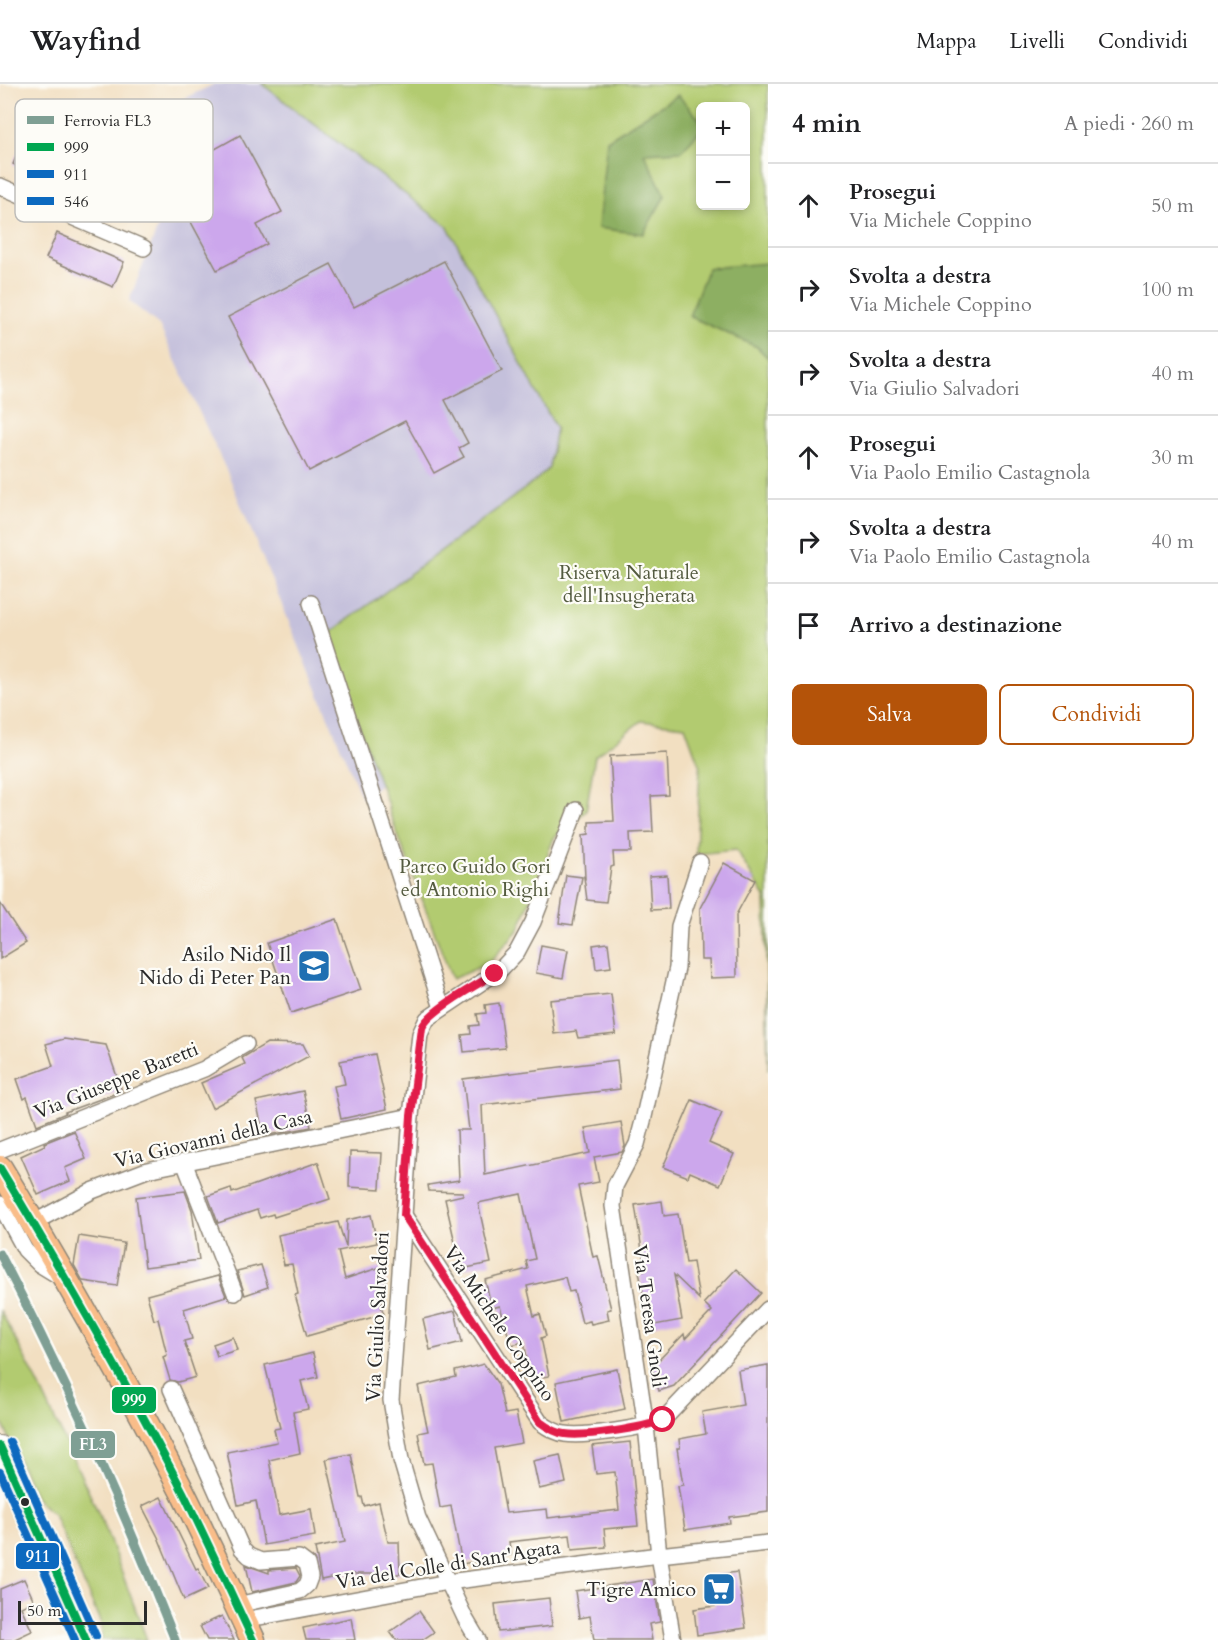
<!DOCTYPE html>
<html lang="it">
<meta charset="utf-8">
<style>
:root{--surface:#fff;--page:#f2f2f2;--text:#202124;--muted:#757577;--line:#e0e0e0;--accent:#b45309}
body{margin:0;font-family:Cardo,serif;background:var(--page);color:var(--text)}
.controls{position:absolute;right:18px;top:18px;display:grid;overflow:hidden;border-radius:9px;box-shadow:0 3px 9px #0003}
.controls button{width:54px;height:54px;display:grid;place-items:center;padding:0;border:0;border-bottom:2px solid var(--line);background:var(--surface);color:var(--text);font:30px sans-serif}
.scale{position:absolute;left:18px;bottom:15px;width:129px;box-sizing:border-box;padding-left:6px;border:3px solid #2b2b2b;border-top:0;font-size:16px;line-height:21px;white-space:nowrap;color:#2b2b2b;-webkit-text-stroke:4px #fdfcf7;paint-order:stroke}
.stop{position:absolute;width:18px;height:18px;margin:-14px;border:4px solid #e11d48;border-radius:50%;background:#fff}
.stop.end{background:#e11d48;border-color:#fff;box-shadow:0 2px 6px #0008}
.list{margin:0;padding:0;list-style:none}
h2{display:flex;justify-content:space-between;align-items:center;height:78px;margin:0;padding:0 24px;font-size:26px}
h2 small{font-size:20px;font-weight:400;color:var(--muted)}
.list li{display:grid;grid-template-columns:39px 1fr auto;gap:18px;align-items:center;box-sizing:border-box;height:84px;padding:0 24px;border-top:2px solid var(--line)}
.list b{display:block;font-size:22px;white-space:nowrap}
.list p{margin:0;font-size:20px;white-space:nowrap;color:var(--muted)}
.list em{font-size:20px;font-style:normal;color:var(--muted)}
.actions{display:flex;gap:12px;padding:18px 24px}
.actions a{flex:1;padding:14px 0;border:2px solid var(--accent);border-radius:9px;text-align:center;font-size:21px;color:var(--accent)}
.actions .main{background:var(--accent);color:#fff}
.icon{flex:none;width:33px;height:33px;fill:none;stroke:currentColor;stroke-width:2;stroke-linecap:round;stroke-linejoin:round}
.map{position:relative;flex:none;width:768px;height:1556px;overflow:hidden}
header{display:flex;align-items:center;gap:36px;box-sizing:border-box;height:84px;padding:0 30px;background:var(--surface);border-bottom:2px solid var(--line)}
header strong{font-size:28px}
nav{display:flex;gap:33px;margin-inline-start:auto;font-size:21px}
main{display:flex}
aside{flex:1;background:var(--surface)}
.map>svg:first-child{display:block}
.industrial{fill:#c4c0db}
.green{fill:#b2cb70;stroke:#6e7b4e;stroke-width:1.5;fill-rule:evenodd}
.forest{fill:#8daf62;stroke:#5c6d46;stroke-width:1.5}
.building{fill:#cca7ec}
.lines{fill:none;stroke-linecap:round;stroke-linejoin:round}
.minor-casing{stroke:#8e8576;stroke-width:18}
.tertiary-casing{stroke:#8e8576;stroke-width:22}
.primary-casing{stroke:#8e8576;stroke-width:27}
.minor{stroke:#fff;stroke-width:15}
.tertiary{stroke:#fff;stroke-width:20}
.primary{stroke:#f9bd89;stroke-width:24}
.bus-1-casing{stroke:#fdfcf7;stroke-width:12}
.bus-2-casing{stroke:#fdfcf7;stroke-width:12}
.bus-3-casing{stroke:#fdfcf7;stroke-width:12}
.bus-1{stroke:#00a651;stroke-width:8}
.bus-2{stroke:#0c69bf;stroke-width:8}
.bus-3{stroke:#0c69bf;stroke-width:8}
.rail-1-casing{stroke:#fdfcf7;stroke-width:14}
.rail-1{stroke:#7f9f94;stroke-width:9}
.route{stroke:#e11d48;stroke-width:8}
.bus-dot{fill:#2b2b2b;stroke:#fdfcf7;stroke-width:2}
.labels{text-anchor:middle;stroke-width:4.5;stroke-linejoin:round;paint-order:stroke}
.park-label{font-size:20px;fill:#545b40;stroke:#fdfcf7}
.poi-label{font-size:20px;fill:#2b2b2b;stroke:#fdfcf7;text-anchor:end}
.street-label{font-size:20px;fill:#2b2b2b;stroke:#fdfcf7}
.key{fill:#fdfcf7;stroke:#bebdba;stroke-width:1.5}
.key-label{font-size:16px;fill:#2b2b2b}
.line-badge{stroke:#fdfcf7;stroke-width:2}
.badge-label{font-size:16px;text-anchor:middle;font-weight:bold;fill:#fff}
</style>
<header>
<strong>Wayfind</strong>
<nav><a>Mappa</a><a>Livelli</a><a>Condividi</a></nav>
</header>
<main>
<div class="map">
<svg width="768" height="1556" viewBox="0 0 768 1556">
<rect width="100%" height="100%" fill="#fdfcf7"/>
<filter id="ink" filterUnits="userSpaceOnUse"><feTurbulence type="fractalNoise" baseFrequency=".0167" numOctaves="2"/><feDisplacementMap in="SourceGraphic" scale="12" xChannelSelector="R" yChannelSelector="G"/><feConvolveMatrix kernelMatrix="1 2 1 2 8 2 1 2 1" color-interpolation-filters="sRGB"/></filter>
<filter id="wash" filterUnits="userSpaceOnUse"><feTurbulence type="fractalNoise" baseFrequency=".008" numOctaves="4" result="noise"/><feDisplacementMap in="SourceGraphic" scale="24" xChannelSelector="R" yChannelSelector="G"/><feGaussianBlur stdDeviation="1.35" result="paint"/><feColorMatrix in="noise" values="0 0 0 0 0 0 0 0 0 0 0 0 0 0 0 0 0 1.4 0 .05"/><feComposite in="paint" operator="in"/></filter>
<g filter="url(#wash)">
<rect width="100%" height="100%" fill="#f2dfc1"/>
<polygon class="industrial" points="215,0 262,0 448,143 556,344 549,385 535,397 421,667 362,715 228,390 159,241 129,217 169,115 141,34"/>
<g class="green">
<path d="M262 0H768V987L765 813 736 766 696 770 700 683 685 642 641 637 595 672 586 727 554 754 519 845 489 879 452 895 388 725 389 724 326 552 535 397 549 384 556 344 448 143ZM700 22H746V122H700Z"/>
<polygon points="0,1226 38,1299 104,1441 147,1556 101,1556 102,1542 54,1431 36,1415 0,1334"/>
</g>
<g class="forest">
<polygon points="678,11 700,36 700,47 681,67 644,69 665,112 643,150 598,144 607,56"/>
<polygon points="768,179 768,274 757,263 689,232 708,184"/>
</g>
<g id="blocks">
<g class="building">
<polygon points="186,27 208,69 240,51 282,128 257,141 267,160 217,186 178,114 189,108 162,56 172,50 165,38"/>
<polygon points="24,55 156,112 145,137 13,80"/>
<polygon points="57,149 124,178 113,203 46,174"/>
<polygon points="444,177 502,287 445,316 468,359 459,364 464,373 434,389 405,337 309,387 228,233 331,180 354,223"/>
<polygon points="667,669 669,711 651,712 653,748 630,749 631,768 613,768 614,782 611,783 606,818 587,816 584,793 585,794 583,751 589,750 589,738 614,737 610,672"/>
<polygon points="724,779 755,796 736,831 737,893 710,894 709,876 701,876 700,824"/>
<polygon points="566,791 582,793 573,841 559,839"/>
<polygon points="667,791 669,825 651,826 649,792"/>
<polygon points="0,819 26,859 0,875"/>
<polygon points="337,835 361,906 291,929 267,859"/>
<polygon points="608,859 611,883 596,885 593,861"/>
<polygon points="541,861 568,866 563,894 536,889"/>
<polygon points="611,910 616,950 578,954 576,947 554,950 550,916"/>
<polygon points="499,919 505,964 464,968 462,951 471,950 470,942 479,941 477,930 486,929 485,921"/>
<polygon points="64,955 106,961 122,1007 65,1028 66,1029 37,1041 27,1013 24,1015 17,995 53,982 46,960"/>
<polygon points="267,959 303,960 309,972 212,1024 201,999 245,980 242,974"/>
<polygon points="375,970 387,1025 341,1035 334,1002 345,1000 340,977"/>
<polygon points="617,976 620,1005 482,1021 485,1091 590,1069 585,1044 621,1038 625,1062 622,1068 594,1073 599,1098 578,1102 593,1173 598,1172 611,1225 607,1226 609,1236 591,1240 590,1237 582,1239 574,1207 569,1208 565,1193 527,1202 534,1232 540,1230 546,1252 541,1254 549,1292 531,1295 524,1258 511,1261 500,1222 492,1224 485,1196 528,1185 526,1177 535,1175 521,1110 478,1119 491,1179 461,1185 445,1115 463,1111 463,1108 429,1107 428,1101 459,1096 457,1046 469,1046 463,995"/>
<polygon points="303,1007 311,1043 264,1052 256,1017"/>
<polygon points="692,1016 722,1029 709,1059 734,1070 720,1101 690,1088 688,1093 663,1083"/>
<polygon points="74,1047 86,1075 65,1084 70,1097 38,1111 21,1072 45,1061 44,1059"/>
<polygon points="350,1068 382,1069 380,1105 349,1103"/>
<polygon points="318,1078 330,1115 274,1133 273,1130 260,1134 257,1126 218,1139 208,1112 231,1104 232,1109"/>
<polygon points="185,1107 192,1126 199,1176 145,1183 136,1113"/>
<polygon points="662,1117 664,1132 678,1130 686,1179 693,1178 699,1215 674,1191 682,1236 649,1242 639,1187 645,1186 635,1121"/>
<polygon points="371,1131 377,1159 338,1167 345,1195 381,1183 386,1197 381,1222 384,1230 307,1252 295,1211 298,1210 292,1180 284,1181 278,1151 338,1138 346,1163 347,1136"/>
<polygon points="79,1152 124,1159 117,1202 83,1197 74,1181"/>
<polygon points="261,1181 268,1203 245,1211 237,1187"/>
<polygon points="736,1185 761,1209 674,1302 659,1307 652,1283 684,1250 685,1255 712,1227 704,1219"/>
<polygon points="218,1192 226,1212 184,1225 192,1255 184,1257 196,1293 178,1298 170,1296 163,1273 167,1271 158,1235 154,1236 147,1211"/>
<polygon points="455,1227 462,1258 430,1266 423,1235"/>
<polygon points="233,1253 237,1266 217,1272 213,1260"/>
<polygon points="313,1269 318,1293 301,1297 308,1325 293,1328 300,1369 269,1376 279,1431 311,1425 315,1452 264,1461 256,1417 238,1421 227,1368 277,1358 274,1345 280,1344 265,1281"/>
<polygon points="484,1280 498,1300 505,1330 516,1328 522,1359 494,1364 506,1429 547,1425 548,1434 619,1426 615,1388 596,1390 592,1362 630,1358 638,1442 604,1445 606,1463 572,1466 570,1451 509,1458 511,1471 462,1480 451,1422 440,1424 432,1379 424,1380 418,1349 428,1347 418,1302 456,1293 455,1287"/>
<polygon points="768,1281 768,1428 729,1433 730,1439 685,1446 678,1402 683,1401 677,1364 680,1364 679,1355 706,1350 702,1328 743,1321 738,1286"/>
<polygon points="617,1285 625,1325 564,1338 556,1298"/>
<polygon points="351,1370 360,1413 362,1413 364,1422 379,1418 388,1458 399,1458 400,1490 350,1490 321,1496 315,1464 345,1458 326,1375"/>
<polygon points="560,1371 566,1399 539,1405 533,1377"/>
<polygon points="161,1413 196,1485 198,1484 208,1505 184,1516 158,1453 142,1422"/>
<polygon points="246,1481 269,1489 269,1486 296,1484 300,1492 296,1498 252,1508"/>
<polygon points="737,1488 746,1544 697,1551 694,1525 715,1522 711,1492"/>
<polygon points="24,1495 34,1517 21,1523 32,1547 13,1556 0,1556 0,1505"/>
<polygon points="653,1495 660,1538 649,1540 652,1556 594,1556 590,1532 579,1534 575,1507"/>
<polygon points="549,1514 552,1542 498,1548 495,1520"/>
<polygon points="419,1527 434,1548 422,1556 396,1556 390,1548"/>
<polygon points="222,1532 234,1556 207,1556 200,1542"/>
<polygon points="351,1534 355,1556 306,1556 303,1544"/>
</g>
</g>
</g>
<g filter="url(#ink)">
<use href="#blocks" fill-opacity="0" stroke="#8e8576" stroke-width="1.5"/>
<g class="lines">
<g class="minor-casing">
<g id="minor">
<polyline points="0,102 144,164"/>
<polyline points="311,519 442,924"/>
<polyline points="0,1066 204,985 246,960"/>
<polyline points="184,1078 235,1209"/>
<polyline points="0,1120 25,1166 39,1180 62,1194"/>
<path d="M404 1131 540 1338C548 1344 556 1349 565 1350 585 1353 643 1344 663 1336L768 1225"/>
<polyline points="33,1139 92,1107 147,1086 411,1032"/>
<polyline points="171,1305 242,1465 249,1472 261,1477 299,1474 307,1480 310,1493 307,1501 300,1507 237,1521"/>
<polyline points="244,1536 448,1498 659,1471 768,1459"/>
<polyline points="478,1556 465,1534 418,1434 401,1376 391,1316 411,1032 420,950 427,935 500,886 517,868 533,838 576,726"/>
<polyline points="673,1556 659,1471 646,1342 613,1122 615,1102 637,1060 643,1037 677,884 679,842 700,778"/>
</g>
</g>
<g class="tertiary-casing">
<polyline id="tertiary" points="0,1362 86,1556"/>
</g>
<g class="primary-casing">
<path id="primary" d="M0 1084C64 1190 126 1298 183 1409 207 1457 230 1507 253 1556"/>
</g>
<use href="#minor" class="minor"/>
<use href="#tertiary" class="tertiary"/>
<use href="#primary" class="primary"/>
<g class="bus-1-casing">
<g id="bus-1">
<path d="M0 1084C64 1190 126 1298 183 1408 207 1457 230 1507 253 1556"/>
<polyline points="0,1362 86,1556"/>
</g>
</g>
<g class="bus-2-casing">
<polyline id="bus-2" points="0,1388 75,1556"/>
</g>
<g class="bus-3-casing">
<polyline id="bus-3" points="10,1358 96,1552"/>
</g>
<use href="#bus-1" class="bus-1"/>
<use href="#bus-2" class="bus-2"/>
<use href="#bus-3" class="bus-3"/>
<g class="rail-1-casing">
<path id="rail-1" d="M0 1170C66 1296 123 1424 175 1556"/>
</g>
<use href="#rail-1" class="rail-1"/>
</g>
</g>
<g class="lines" filter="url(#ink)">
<path class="route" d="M495 890C478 900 428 927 422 944L411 1032 404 1131 540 1338C548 1344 556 1349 565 1350 585 1353 643 1344 663 1336"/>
</g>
<defs>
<g id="school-square" transform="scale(1.725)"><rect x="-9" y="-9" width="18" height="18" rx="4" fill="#1f6fb2" stroke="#fdfcf7"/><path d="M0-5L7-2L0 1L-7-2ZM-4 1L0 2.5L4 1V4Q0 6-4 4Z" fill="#fff"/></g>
<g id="supermarket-square" transform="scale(1.725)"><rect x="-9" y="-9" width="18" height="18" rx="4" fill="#1f6fb2" stroke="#fdfcf7"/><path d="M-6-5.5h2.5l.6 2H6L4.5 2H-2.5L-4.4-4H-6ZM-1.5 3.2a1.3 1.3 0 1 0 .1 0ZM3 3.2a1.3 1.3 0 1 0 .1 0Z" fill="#fff"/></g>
</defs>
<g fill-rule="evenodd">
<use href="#school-square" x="314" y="882"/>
<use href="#supermarket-square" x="719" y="1505"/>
</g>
<circle class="bus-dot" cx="25" cy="1418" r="5"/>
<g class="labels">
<g class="park-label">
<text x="629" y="495">Riserva Naturale<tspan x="629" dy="23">dell'Insugherata</tspan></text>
<text x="475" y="789">Parco Guido Gori<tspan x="475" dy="23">ed Antonio Righi</tspan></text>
</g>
<g class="poi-label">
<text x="291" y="877">Asilo Nido Il<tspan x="291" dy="23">Nido di Peter Pan</tspan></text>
<text x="696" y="1512">Tigre Amico</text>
</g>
<g class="street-label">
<text transform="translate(116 996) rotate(-22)" y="7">Via Giuseppe Baretti</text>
<text transform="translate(213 1054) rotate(-13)" y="7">Via Giovanni della Casa</text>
<text transform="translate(650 1232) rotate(82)" y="7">Via Teresa Gnoli</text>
<text transform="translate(377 1233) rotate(-87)" y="7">Via Giulio Salvadori</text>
<text transform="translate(500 1239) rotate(56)" y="7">Via Michele Coppino</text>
<text transform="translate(448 1480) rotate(-9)" y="7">Via del Colle di Sant'Agata</text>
</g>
</g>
<rect x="15" y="15" width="198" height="123" rx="9" class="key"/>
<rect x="27" y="32" width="27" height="8" fill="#7f9f94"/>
<rect x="27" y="59" width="27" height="8" fill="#00a651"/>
<rect x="27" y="86" width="27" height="8" fill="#0c69bf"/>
<rect x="27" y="113" width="27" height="8" fill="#0c69bf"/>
<g class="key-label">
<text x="64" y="42">Ferrovia FL3</text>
<text x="64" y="69">999</text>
<text x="64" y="96">911</text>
<text x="64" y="123">546</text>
</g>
<g class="line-badge">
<rect x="111" y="1302" width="46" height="28" rx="6" fill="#00a651"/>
<rect x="70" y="1346" width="46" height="29" rx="6" fill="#7f9f94"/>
<rect x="15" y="1458" width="45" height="28" rx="6" fill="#0c69bf"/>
</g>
<g class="badge-label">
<text x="134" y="1322">999</text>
<text x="93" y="1366">FL3</text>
<text x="38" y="1478">911</text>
</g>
</svg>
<div class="controls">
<button>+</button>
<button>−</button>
</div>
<div class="scale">50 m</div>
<div class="stop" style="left:663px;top:1336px"></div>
<div class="stop end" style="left:495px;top:890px"></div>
</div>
<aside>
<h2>4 min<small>A piedi · 260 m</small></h2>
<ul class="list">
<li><svg class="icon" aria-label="ahead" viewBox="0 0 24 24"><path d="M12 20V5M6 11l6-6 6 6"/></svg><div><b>Prosegui</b><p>Via Michele Coppino</p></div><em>50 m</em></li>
<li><svg class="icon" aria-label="right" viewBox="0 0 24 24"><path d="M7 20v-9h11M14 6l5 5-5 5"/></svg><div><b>Svolta a destra</b><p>Via Michele Coppino</p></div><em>100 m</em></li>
<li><svg class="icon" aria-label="right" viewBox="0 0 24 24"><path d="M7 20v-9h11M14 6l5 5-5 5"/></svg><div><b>Svolta a destra</b><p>Via Giulio Salvadori</p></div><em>40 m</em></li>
<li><svg class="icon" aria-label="ahead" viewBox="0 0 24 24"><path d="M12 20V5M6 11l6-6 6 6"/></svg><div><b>Prosegui</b><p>Via Paolo Emilio Castagnola</p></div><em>30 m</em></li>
<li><svg class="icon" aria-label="right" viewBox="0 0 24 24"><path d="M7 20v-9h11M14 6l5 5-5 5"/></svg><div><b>Svolta a destra</b><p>Via Paolo Emilio Castagnola</p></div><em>40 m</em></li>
<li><svg class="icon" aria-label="arrive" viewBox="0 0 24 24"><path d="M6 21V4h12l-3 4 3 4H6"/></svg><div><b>Arrivo a destinazione</b></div></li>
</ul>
<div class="actions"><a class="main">Salva</a><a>Condividi</a></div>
</aside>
</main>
